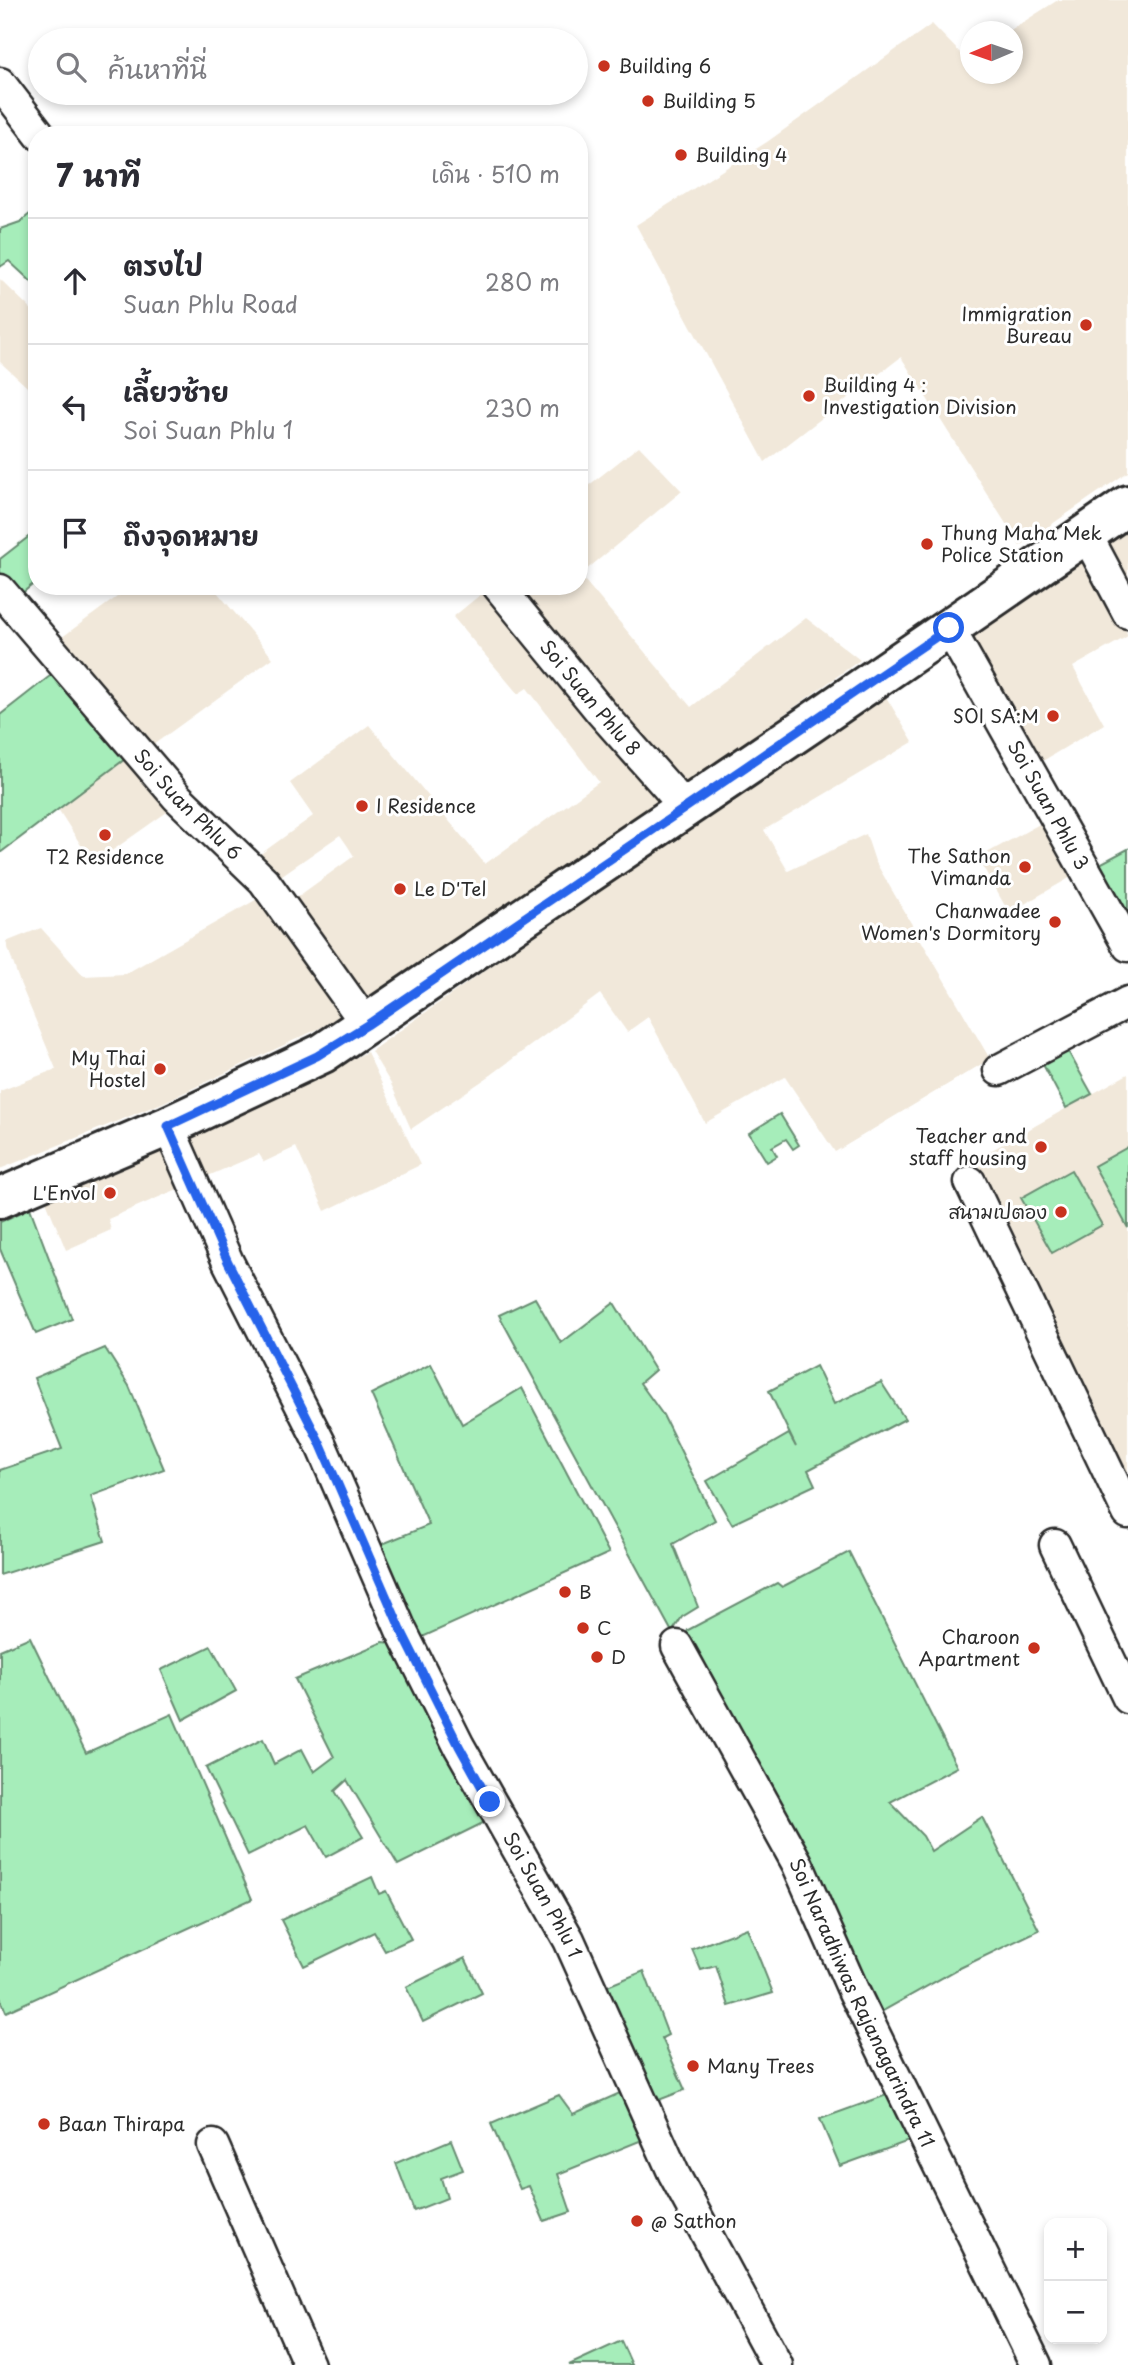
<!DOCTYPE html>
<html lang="th">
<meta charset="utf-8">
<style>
:root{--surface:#fff;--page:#f2f2f3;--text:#2b2b33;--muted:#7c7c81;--line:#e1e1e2}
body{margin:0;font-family:"Playpen Sans","Playpen Sans Thai",sans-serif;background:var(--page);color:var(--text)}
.controls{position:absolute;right:21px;bottom:21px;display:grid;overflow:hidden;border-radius:14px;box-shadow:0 4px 10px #0003}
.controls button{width:63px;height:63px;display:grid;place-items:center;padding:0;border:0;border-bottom:2px solid var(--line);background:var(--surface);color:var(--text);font:35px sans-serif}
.compass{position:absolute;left:960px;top:21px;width:63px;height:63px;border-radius:50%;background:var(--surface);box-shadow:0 4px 10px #0003;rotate:268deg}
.stop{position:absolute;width:21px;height:21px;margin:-16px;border:5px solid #2563eb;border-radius:50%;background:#fff}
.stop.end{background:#2563eb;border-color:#fff;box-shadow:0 2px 7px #0008}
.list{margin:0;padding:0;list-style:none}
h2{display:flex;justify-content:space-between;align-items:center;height:91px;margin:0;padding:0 28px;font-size:30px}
h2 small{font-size:23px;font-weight:400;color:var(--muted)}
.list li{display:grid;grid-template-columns:46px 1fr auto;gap:21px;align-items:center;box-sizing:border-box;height:126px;padding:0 28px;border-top:2px solid var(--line)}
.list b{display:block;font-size:26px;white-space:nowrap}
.list p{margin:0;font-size:23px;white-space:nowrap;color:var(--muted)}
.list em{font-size:23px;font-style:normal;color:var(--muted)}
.icon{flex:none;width:38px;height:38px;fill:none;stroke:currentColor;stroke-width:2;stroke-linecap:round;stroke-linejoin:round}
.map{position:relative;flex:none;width:1128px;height:2365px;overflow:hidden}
.search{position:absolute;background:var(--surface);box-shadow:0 4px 10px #0003;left:28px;top:28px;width:560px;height:77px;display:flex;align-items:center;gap:18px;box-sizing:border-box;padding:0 24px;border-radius:38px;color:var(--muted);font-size:26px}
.panel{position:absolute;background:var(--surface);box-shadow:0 4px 10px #0003;left:28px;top:126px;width:560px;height:469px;border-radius:28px}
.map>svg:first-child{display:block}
.built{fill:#f1e8da}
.green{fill:#a6edba;stroke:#688c72;stroke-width:2}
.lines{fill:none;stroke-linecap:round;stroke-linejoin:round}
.minor-casing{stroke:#2b2b2b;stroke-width:35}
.major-casing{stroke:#2b2b2b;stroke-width:44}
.minor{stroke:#fff;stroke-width:30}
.major{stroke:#fff;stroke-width:38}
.route{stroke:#2563eb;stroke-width:9}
.poi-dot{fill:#c8321e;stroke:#fff;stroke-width:2.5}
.labels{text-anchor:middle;stroke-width:6;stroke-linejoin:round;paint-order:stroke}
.poi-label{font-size:19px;fill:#2b2b2b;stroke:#fff;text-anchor:start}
.street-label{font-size:19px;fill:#2b2b2b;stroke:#fff}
</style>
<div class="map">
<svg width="1128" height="2365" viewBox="0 0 1128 2365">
<rect width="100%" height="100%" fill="#fff"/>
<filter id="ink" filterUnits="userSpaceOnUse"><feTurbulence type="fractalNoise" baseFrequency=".0143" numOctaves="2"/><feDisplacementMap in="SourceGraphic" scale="14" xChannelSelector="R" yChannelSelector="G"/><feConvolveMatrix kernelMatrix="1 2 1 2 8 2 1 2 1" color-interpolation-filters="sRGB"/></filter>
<g filter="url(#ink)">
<g class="built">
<polygon points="1058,0 1128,0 1128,472 1020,546 901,357 765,462 636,225 767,142 932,24 966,59 970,56 970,74 1012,74 1012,32 1009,31"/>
<polygon points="0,279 37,315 37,396 0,362"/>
<polygon points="639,446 682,491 580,575 691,707 806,618 860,660 677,791 514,898 361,1007 289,903 354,856 347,845 340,835 272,882 255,858 313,816 290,783 369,725 485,864 599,782 527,688 518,694 453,617 491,586 579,586 579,493"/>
<polygon points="1128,527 1128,587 1099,547"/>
<polygon points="1092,554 1109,584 1128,636 1073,667 1104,724 1036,765 963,641"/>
<polygon points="132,586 212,586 273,658 146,750 54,643"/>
<polygon points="882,690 913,742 764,830 788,871 866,834 875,861 990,1059 835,1152 785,1077 705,1123 648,1017 627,1032 600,994 491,1075 411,1129 391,1084 371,1051 580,903 577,898"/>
<polygon points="129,756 177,805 93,864 58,809"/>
<polygon points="1045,821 1071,877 1009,913 978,858"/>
<polygon points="266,894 347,1011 322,1027 162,1103 0,1169 0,1091 56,1069 20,983 6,942 41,928 84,976 125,974"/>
<polygon points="367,1052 420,1165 325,1211 296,1147 264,1162 259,1154 108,1219 111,1230 66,1250 44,1196 272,1092 275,1098"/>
<polygon points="1128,1074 1128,1480 976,1159"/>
</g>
<g class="green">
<polygon points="37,208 37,287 9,261 0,267 0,229 20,222"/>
<polygon points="36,531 37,581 16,598 0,579 0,559"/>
<polygon points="55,672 129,756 0,853 0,715"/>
<polygon points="1128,849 1128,917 1094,867"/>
<polygon points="1064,1044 1092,1094 1066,1108 1039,1057"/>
<polygon points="780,1114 799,1145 793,1149 786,1139 772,1147 777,1156 767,1162 749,1133"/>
<polygon points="1128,1147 1128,1228 1094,1166"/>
<polygon points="1071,1170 1102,1225 1052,1253 1021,1198"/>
<polygon points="30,1208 72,1319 36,1334 0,1249 0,1222"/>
<polygon points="535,1298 561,1343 614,1303 655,1370 640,1383 663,1415 715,1520 673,1544 698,1607 682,1617 672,1632 499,1315"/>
<polygon points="105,1348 129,1386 164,1469 91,1496 105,1541 0,1575 0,1470 62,1449 34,1378"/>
<polygon points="431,1364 462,1424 522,1388 609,1553 418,1639 370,1549 429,1525 371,1394"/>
<polygon points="816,1366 834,1404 881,1382 905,1419 808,1470 815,1485 732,1524 707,1481 789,1434 796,1447 769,1391"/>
<polygon points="849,1552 957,1767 890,1802 923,1836 931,1851 982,1817 1039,1930 958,1969 872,2017 684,1640 688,1630 777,1583 782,1587"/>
<polygon points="30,1637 86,1753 172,1714 252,1899 6,2012 0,1997 0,1650"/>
<polygon points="383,1642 401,1644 491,1819 398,1865 347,1780 335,1791 363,1837 326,1857 308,1825 248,1855 206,1768 263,1739 274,1764 302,1749 314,1772 334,1757 295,1679"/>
<polygon points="211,1646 236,1691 183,1720 161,1670"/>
<polygon points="372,1877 379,1894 386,1891 411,1939 385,1951 374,1932 304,1966 281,1920"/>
<polygon points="747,1928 773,1993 729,2006 716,1966 701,1970 692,1949"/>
<polygon points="465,1958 482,1993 423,2022 406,1987"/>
<polygon points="644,1971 668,2035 662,2038 685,2090 651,2103 600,1989"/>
<polygon points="631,2088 652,2136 558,2174 571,2212 544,2221 529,2186 520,2189 491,2124 559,2095 573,2114"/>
<polygon points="895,2092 917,2138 840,2166 820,2119"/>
<polygon points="451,2140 463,2170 441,2178 447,2198 414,2211 396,2163"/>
<polygon points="621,2341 632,2365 569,2365"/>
</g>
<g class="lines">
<g class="minor-casing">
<g id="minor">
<polyline points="0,83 40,135"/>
<polyline points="1086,534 1128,613"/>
<path id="s1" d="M498 586 601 712 686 808"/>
<path id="s2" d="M0 590 177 797 264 881 367 1025"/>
<path id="s3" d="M949 628 1128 946"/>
<polyline points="999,1070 1128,1002"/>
<path id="s4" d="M168 1126 228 1262 320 1443 401 1630 459 1746 569 1940 674 2174 777 2365"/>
<polyline points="970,1182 1128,1513"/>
<polyline points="1055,1545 1128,1698"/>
<path id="s5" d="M677 1646 797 1863 853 1990 1036 2365"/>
<polyline points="213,2145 309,2365"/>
</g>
</g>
<g class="major-casing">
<polyline id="major" points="0,1198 168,1126 323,1053 811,723 1128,505"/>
</g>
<use href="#minor" class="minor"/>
<use href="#major" class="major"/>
</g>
</g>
<g class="lines" filter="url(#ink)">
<polyline class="route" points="490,1802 459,1746 401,1630 320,1443 228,1262 168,1126 317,1056 367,1025 949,628"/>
</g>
<g class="poi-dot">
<circle cx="604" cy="66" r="7"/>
<circle cx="648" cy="101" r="7"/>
<circle cx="681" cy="155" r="7"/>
<circle cx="1086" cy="325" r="7"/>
<circle cx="809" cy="396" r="7"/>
<circle cx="927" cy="544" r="7"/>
<circle cx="1053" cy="716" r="7"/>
<circle cx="362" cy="806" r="7"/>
<circle cx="105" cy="835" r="7"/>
<circle cx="1025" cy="867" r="7"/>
<circle cx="400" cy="889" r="7"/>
<circle cx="1055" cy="922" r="7"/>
<circle cx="160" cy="1069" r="7"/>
<circle cx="1041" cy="1147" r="7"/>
<circle cx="110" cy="1193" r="7"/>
<circle cx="1061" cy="1212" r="7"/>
<circle cx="565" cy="1592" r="7"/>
<circle cx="583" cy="1628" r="7"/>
<circle cx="1034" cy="1648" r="7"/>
<circle cx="597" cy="1657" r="7"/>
<circle cx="693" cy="2066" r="7"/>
<circle cx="44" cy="2124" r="7"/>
<circle cx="637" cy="2221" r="7"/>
</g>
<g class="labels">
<g class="poi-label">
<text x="618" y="73">Building 6</text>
<text x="662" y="108">Building 5</text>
<text x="695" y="162">Building 4</text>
<text x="1072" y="321" text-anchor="end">Immigration<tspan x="1072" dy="22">Bureau</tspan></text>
<text x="823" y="392">Building 4 :<tspan x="823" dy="22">Investigation Division</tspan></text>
<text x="941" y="540">Thung Maha Mek<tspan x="941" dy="22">Police Station</tspan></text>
<text x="1039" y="723" text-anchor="end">SOI SA:M</text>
<text x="376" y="813">I Residence</text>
<text x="1011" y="863" text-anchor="end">The Sathon<tspan x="1011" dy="22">Vimanda</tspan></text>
<text x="105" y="864" text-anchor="middle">T2 Residence</text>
<text x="414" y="896">Le D'Tel</text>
<text x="1041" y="918" text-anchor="end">Chanwadee<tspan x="1041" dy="22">Women's Dormitory</tspan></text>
<text x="146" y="1065" text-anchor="end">My Thai<tspan x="146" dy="22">Hostel</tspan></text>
<text x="1027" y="1143" text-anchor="end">Teacher and<tspan x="1027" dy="22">staff housing</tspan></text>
<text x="96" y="1200" text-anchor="end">L'Envol</text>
<text x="1047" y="1219" text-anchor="end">สนามเปตอง</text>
<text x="579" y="1599">B</text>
<text x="597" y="1635">C</text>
<text x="1020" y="1644" text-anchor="end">Charoon<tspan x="1020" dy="22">Apartment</tspan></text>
<text x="611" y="1664">D</text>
<text x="707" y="2073">Many Trees</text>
<text x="58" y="2131">Baan Thirapa</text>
<text x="651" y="2228">@ Sathon</text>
</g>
<g class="street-label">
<text dy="7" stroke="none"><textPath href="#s1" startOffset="145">Soi Suan Phlu 8</textPath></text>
<text dy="7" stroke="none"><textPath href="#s2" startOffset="285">Soi Suan Phlu 6</textPath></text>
<text dy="7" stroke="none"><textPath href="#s3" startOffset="203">Soi Suan Phlu 3</textPath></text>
<text dy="7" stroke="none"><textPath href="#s4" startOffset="856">Soi Suan Phlu 1</textPath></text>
<text dy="7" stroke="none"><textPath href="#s5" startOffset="402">Soi Naradhiwas Rajanagarindra 11</textPath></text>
</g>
</g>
</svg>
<div class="controls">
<button>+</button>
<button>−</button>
</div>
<svg class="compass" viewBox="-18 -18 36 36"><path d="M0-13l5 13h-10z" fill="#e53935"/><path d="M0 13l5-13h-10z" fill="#7c7c81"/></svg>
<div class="stop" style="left:949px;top:628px"></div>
<div class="stop end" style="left:490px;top:1802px"></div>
<div class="search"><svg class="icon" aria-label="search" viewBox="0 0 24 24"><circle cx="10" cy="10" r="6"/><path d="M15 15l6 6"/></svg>ค้นหาที่นี่</div>
<section class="panel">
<h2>7 นาที<small>เดิน · 510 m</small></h2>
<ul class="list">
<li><svg class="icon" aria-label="ahead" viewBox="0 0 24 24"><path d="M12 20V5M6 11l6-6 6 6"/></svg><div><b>ตรงไป</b><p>Suan Phlu Road</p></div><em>280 m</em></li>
<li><svg class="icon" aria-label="left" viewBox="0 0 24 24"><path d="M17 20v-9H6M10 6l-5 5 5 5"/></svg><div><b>เลี้ยวซ้าย</b><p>Soi Suan Phlu 1</p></div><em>230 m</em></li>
<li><svg class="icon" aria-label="arrive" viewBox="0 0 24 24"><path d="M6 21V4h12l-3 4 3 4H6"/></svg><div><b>ถึงจุดหมาย</b></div></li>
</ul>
</section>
</div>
